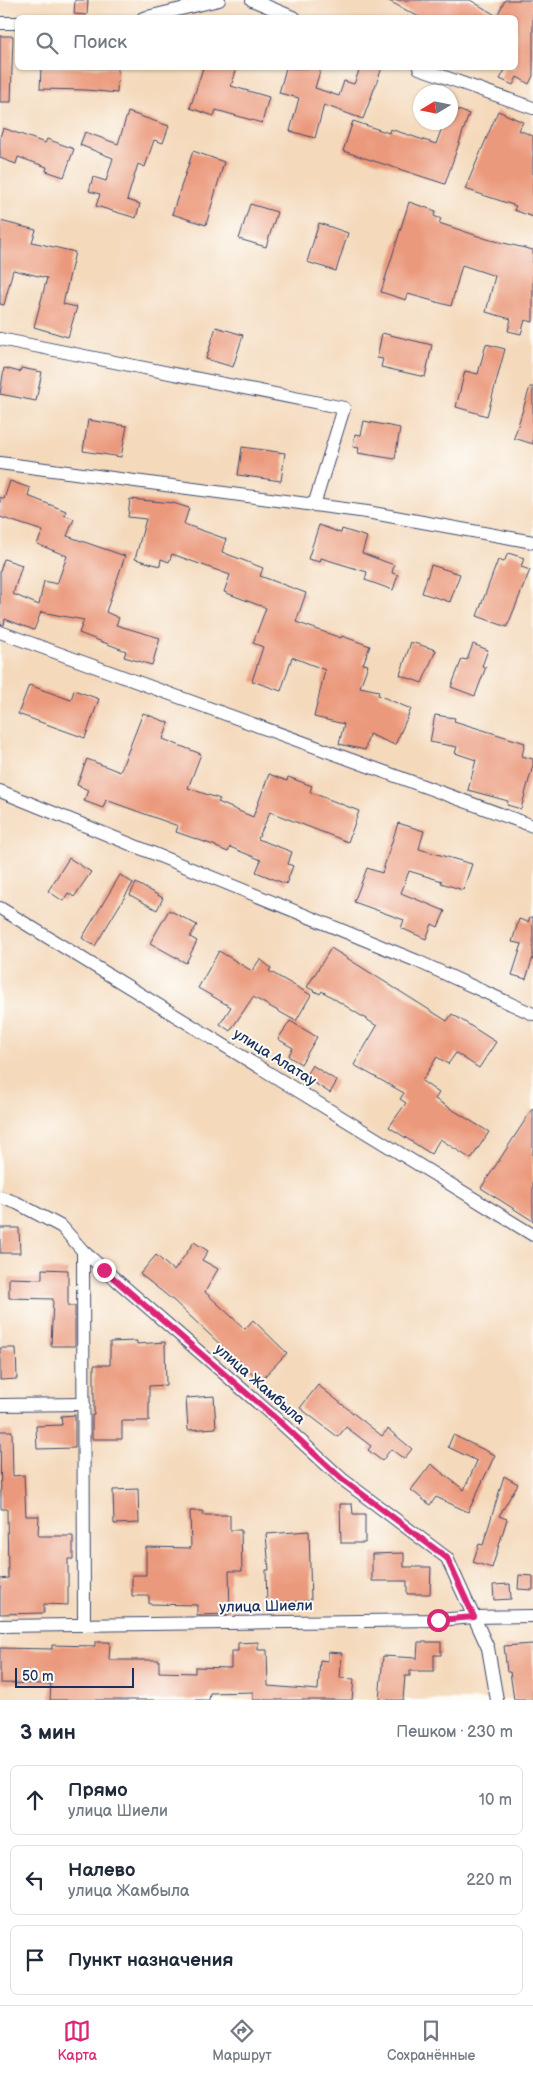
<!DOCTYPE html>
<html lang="ru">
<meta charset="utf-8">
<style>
:root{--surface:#fff;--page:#f2f2f3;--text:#1f2937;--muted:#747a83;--line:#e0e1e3;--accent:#db2777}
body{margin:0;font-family:"Balsamiq Sans",sans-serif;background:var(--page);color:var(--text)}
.compass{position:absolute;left:413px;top:85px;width:45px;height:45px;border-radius:50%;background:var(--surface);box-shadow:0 1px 4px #0004;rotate:260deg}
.scale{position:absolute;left:15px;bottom:12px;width:119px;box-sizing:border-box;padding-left:5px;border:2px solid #1b2f5e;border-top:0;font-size:14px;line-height:18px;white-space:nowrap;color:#1b2f5e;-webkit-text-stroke:4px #fdfcf7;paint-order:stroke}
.stop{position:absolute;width:15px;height:15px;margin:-11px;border:4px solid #db2777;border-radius:50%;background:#fff}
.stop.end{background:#db2777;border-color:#fff;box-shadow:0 1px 5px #0008}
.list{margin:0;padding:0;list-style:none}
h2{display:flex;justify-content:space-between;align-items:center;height:65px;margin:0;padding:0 20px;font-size:21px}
h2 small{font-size:16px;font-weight:400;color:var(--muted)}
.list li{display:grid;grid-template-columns:32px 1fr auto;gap:15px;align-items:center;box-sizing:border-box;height:70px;margin:0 10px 10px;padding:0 10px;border:1px solid var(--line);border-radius:8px}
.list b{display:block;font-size:19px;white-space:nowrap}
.list p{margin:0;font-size:16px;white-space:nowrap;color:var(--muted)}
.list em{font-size:16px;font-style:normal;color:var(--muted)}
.icon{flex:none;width:28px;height:28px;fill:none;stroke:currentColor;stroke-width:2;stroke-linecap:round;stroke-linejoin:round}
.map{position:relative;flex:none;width:533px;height:1700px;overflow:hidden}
.search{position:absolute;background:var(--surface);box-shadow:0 1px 4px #0004;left:15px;right:15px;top:15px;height:55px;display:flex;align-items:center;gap:12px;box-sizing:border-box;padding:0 18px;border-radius:8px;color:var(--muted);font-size:19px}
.sheet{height:305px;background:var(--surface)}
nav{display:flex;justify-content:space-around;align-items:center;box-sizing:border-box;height:70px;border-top:1px solid var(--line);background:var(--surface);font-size:14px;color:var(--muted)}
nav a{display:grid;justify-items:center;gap:2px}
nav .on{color:var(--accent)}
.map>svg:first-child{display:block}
.building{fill:#eb997c}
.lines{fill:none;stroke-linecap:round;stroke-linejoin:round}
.street-casing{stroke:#3c486c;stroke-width:14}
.street{stroke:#fff;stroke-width:12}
.route{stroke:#db2777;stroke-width:6}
.labels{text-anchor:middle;stroke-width:4;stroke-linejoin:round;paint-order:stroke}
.street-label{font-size:15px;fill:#1b2f5e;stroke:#fdfcf7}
</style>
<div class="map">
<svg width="533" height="1700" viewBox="0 0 533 1700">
<rect width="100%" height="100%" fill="#fdfcf7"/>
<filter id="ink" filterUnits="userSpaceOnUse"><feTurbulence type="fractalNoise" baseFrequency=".02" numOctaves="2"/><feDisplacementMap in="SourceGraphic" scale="10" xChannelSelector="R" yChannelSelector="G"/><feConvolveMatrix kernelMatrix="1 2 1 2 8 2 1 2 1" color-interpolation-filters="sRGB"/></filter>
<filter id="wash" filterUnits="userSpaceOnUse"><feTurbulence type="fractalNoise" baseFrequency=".0096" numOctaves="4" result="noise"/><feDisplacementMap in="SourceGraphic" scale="20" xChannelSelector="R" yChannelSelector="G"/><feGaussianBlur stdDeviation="1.12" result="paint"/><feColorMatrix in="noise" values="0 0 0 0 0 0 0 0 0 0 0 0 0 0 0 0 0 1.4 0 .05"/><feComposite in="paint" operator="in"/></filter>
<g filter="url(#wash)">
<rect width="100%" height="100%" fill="#f4d9bb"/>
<g id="blocks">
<g class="building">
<polygon points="75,0 88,0 87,15 74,14"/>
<polygon points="387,0 470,0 497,16 505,0 533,0 533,76 529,84 517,77 513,85 500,79 506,68 516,68 516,18 421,18"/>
<polygon points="0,36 13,36 11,102 0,102"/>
<polygon points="41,68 118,68 117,93 86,90 40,89"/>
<polygon points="203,68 237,68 231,86 269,97 262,123 216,110 214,116 190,108"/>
<polygon points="286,68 321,68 315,88 339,96 344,81 354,84 360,68 382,68 363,119 324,105 315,138 290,131 299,98 279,93"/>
<polygon points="450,107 469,114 445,184 343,151 353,121 389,133 390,129 436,144 444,122 450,122"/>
<polygon points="498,111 523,122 519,130 533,136 533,217 514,210 516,206 465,189"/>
<polygon points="128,112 169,126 163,143 154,140 145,167 138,164 127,200 140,204 136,218 96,206 100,194 89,191 93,177 106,181 113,158 80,145 85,132 118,144"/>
<polygon points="3,128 45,143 47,139 74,149 64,177 46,171 47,167 18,157 16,164 0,158 0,137"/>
<polygon points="193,151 224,162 206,225 172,214"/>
<polygon points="409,202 436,211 434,216 441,219 439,223 487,239 533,250 533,322 525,320 521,334 508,331 511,319 486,312 495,276 462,265 451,306 408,294 406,300 381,292"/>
<polygon points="250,204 277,212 266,247 239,239"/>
<polygon points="0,221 36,230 32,242 75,252 63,304 77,307 68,337 34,327 47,278 13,270 4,305 0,304"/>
<polygon points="319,223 348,233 336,271 307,262"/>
<polygon points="216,327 243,335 233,367 206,359"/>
<polygon points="382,333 432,345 425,377 381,367 383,359 377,358"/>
<polygon points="486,344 505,349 487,416 456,407 465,371 478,374"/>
<polygon points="4,368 20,372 21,368 42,372 36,401 0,394"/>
<polygon points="530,387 533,387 533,444 514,438"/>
<polygon points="88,420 127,426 121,457 83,451"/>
<polygon points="364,421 400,428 395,459 358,453 359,448 353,447 355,434 361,435"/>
<polygon points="242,447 285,453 281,481 238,475"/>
<polygon points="10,481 30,488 28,496 66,511 64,515 74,519 67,536 125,556 106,612 119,618 116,625 160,638 152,665 124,657 126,651 79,633 84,620 41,612 34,630 5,619 4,625 0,624 0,571 4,559 22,565 13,594 39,605 44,581 57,584 67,556 37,544 43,531 0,517 0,497 4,499"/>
<polygon points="130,499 173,503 189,508 184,524 226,539 222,552 263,568 260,576 306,593 296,622 341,638 342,636 370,646 363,664 368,665 360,687 379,691 378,695 411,709 395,745 369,734 365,750 339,744 344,724 314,717 325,670 292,657 281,691 252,681 263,647 253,643 266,608 224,592 230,575 172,554 169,562 161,559 160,566 135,559 146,519 128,517"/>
<polygon points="319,525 341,533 342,529 367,537 362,553 394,565 392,573 398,575 393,590 365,580 367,572 321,558 320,562 308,559"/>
<polygon points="508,553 524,558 521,567 530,570 507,627 477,616 498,560 504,562"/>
<polygon points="431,565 460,574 450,602 422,593"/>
<polygon points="411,642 436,650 422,683 400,675"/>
<polygon points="473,644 488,650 482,666 486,667 475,696 451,687 462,659 467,660"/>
<polygon points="29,685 71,700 74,690 99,699 85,738 18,714"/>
<polygon points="143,713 169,723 163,739 201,754 188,788 220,799 218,802 253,817 269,774 287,781 288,777 312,786 310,792 359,811 348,842 270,812 258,839 292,852 288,864 293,866 286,884 256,872 261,860 230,847 228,852 216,847 216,846 176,832 178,826 106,800 103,808 84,801 88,790 77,785 87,759 120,772"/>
<polygon points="435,715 455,718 454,721 525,743 522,756 533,759 533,765 521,809 507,805 508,801 468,790 476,760 455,753 457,747 430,742"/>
<polygon points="398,823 424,831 419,849 472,864 463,890 441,883 442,881 409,871 401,893 445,911 438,927 432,924 426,939 401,928 404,920 354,902 367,868 382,873"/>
<polygon points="69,858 91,872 74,897 68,893 63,901 48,891"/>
<polygon points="120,875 133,883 95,946 82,938"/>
<polygon points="136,883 163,898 157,910 130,895"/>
<polygon points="169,910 197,925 190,937 197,941 186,963 150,943"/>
<polygon points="530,917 533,917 533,957 526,979 512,975 522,944 512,942 519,919 528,922"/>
<polygon points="331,948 447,1021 452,1014 496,1042 479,1068 456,1053 448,1064 437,1057 422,1081 439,1093 435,1099 489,1132 471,1159 440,1139 431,1154 389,1127 406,1103 400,1099 404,1093 354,1065 377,1026 322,991 320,994 307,987"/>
<polygon points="219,951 252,971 260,959 271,968 269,971 311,995 296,1021 253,997 230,1031 220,1024 231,1007 198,988"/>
<polygon points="290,1021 317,1037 301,1064 288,1056 293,1048 278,1039"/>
<polygon points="312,1065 337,1081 330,1093 305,1077"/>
<polygon points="533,1108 533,1221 481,1188"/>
<polygon points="0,1228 19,1228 20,1253 0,1253"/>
<polygon points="194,1242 208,1251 202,1260 218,1269 205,1292 245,1329 253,1320 287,1353 260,1381 239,1360 236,1364 223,1351 225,1349 174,1301 140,1274 156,1255 174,1271"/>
<polygon points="42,1269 68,1270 68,1306 75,1306 75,1346 51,1346 53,1299 9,1298 9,1278 42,1279"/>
<polygon points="137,1341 137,1344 165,1342 166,1385 149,1386 149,1421 122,1421 122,1439 92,1439 92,1415 94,1415 94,1365 110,1365 110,1342"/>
<polygon points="0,1348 16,1348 17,1379 0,1380"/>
<polygon points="318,1385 382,1436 388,1429 412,1449 404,1459 391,1449 382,1461 368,1450 371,1446 346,1427 338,1437 300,1408"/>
<polygon points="214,1396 216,1428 188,1430 186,1398"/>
<polygon points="75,1415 75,1448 37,1449 36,1426 62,1425 61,1416"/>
<polygon points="0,1431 12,1431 13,1476 24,1475 26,1516 39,1516 38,1536 73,1536 73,1559 68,1559 68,1605 44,1604 44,1613 0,1614 0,1579 8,1578 7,1509 1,1509"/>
<polygon points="453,1435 495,1455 468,1512 436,1497 430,1505 411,1490 431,1464 464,1490 477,1461 448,1447"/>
<polygon points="504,1476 518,1484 499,1516 507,1519 492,1568 473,1562 479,1544 483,1545"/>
<polygon points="138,1489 139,1523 114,1524 113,1490"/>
<polygon points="340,1504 352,1504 353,1514 365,1514 365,1543 341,1543"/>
<polygon points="190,1511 203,1511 203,1515 230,1515 230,1530 241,1530 242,1571 229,1571 230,1614 197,1615 197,1605 149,1604 149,1596 132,1596 132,1575 146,1575 146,1547 191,1548"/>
<polygon points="309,1531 311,1601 267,1603 266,1570 269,1570 266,1534"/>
<polygon points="404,1553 404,1567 431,1567 430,1594 407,1594 407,1581 372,1581 372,1554"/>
<polygon points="519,1575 533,1576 533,1590 518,1589"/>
<polygon points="510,1584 511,1599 494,1600 493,1585"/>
<polygon points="95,1642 110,1642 109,1660 159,1660 159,1672 195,1673 195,1667 231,1668 231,1651 238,1651 238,1643 258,1642 258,1650 267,1650 268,1686 318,1690 320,1660 328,1661 328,1652 342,1653 340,1678 354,1679 352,1700 253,1700 253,1692 210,1693 209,1700 50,1700 51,1684 0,1683 0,1648 52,1649 52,1645 95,1646"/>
<polygon points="418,1642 441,1642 441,1655 434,1655 434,1671 410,1671 410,1676 405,1676 403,1700 379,1700 383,1656 417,1658"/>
<polygon points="533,1644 533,1700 514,1700 510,1672 507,1672 504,1646"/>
</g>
</g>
</g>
<g filter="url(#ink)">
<use href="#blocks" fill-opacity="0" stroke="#3c486c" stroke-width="1"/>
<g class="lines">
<g class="street-casing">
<g id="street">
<polyline points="252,0 295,18"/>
<polyline points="143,18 219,0"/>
<polyline points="0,23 18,23"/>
<polyline points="419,68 533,108"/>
<polyline points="0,339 344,408 314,505"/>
<polyline points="0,463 367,512 533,542"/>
<polyline points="0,632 533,826"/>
<polyline points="0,791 417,961 533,1014"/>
<polyline points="0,908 533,1235"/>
<polyline points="0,1197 17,1203 62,1227 83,1251 280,1422 342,1479 447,1558 488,1648 497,1700"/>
<polyline points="83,1251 84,1625"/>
<polyline points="0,1405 84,1404"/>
<polyline points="0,1626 438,1620 474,1617 533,1616"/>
</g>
</g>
<use href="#street" class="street"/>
</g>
</g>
<g class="lines" filter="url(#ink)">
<polyline class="route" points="104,1270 280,1422 342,1479 447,1558 474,1617 438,1620"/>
</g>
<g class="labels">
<g class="street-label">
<text transform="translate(275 1057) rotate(32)" y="5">улица Алатау</text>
<text transform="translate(260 1384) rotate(41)" y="5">улица Жамбыла</text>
<text transform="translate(266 1606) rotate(-1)" y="5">улица Шиели</text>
</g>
</g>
</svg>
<svg class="compass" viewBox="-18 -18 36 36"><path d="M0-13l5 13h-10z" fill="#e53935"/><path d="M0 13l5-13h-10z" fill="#747a83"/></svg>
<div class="scale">50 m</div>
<div class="stop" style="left:438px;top:1620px"></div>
<div class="stop end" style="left:104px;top:1270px"></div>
<div class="search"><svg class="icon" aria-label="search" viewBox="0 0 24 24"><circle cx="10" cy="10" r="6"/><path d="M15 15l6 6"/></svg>Поиск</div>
</div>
<section class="sheet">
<h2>3 мин<small>Пешком · 230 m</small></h2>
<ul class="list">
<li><svg class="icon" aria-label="ahead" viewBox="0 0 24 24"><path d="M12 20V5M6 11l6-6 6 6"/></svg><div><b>Прямо</b><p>улица Шиели</p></div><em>10 m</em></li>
<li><svg class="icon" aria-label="left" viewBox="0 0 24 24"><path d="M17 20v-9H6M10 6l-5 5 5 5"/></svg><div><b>Налево</b><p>улица Жамбыла</p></div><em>220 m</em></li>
<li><svg class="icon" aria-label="arrive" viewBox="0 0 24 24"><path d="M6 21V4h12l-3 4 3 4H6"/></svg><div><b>Пункт назначения</b></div></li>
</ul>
</section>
<nav>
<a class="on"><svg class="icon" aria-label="map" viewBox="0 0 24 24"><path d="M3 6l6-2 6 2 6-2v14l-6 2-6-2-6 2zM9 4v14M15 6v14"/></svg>Карта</a>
<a><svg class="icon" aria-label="directions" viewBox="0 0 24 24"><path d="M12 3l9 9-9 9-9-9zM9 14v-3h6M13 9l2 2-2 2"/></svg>Маршрут</a>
<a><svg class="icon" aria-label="saved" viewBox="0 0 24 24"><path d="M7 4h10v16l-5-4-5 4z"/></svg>Сохранённые</a>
</nav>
